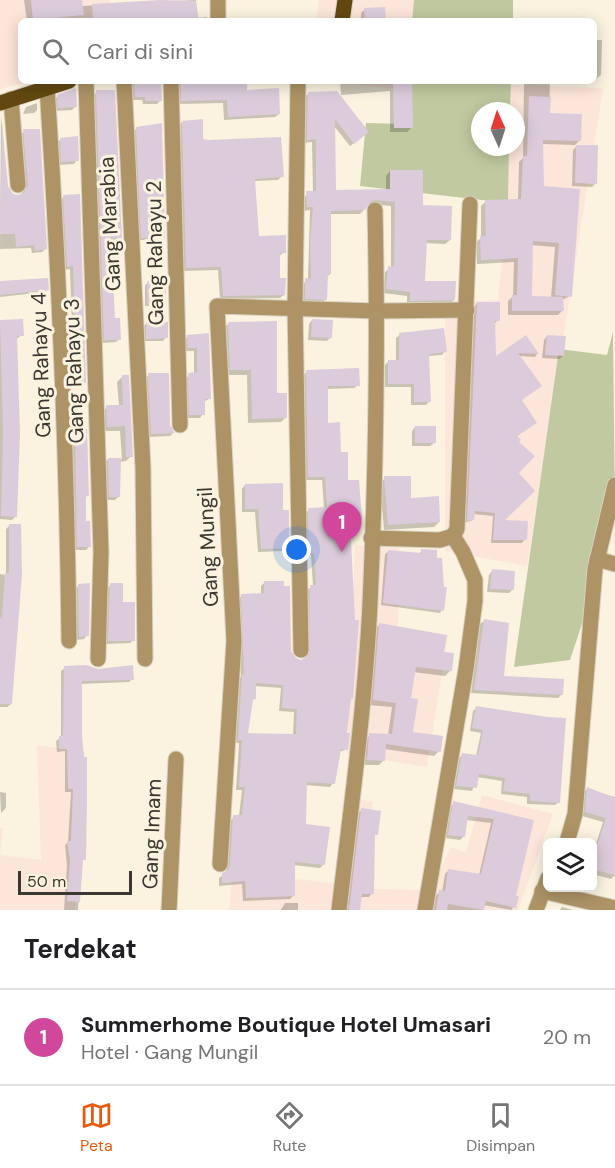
<!DOCTYPE html>
<html lang="id">
<meta charset="utf-8">
<style>
:root{--surface:#fff;--page:#f2f2f2;--text:#202124;--muted:#757577;--line:#e0e0e0;--accent:#ea580c}
body{margin:0;font-family:"DM Sans",sans-serif;background:var(--page);color:var(--text)}
.controls{position:absolute;right:18px;bottom:18px;display:grid;overflow:hidden;border-radius:9px;box-shadow:0 3px 15px #0003}
.controls button{width:54px;height:54px;display:grid;place-items:center;padding:0;border:0;border-bottom:2px solid var(--line);background:var(--surface);color:var(--text);font:30px sans-serif}
.compass{position:absolute;left:471px;top:102px;width:54px;height:54px;border-radius:50%;background:var(--surface);box-shadow:0 3px 15px #0003;rotate:357deg}
.scale{position:absolute;left:18px;bottom:15px;width:114px;box-sizing:border-box;padding-left:6px;border:3px solid #3b3831;border-top:0;font-size:16px;line-height:21px;white-space:nowrap;color:#3b3831;-webkit-text-stroke:4px #fbf3e0;paint-order:stroke}
.you{position:absolute;left:297px;top:550px;width:21px;height:21px;margin:-15px;border:4px solid #fff;border-radius:50%;background:#1a73e8;box-shadow:0 0 0 9px #1a73e833}
.badge{display:grid;place-items:center;width:39px;height:39px;border-radius:50%;background:var(--accent);color:#fff;font-size:20px;font-weight:700}
.pin{position:absolute;translate:-50% -50px;filter:drop-shadow(0 2px 3px #0008)}
.pin::after{content:'';position:absolute;top:32px;width:21px;height:18px;background:inherit;clip-path:polygon(0 0,100% 0,50% 100%)}
.list{margin:0;padding:0;list-style:none}
h2{display:flex;justify-content:space-between;align-items:center;height:78px;margin:0;padding:0 24px;font-size:26px}
h2 small{font-size:20px;font-weight:400;color:var(--muted)}
.list li{display:grid;grid-template-columns:39px 1fr auto;gap:18px;align-items:center;box-sizing:border-box;height:96px;padding:0 24px;border-top:2px solid var(--line)}
.list b{display:block;font-size:22px;white-space:nowrap}
.list p{margin:0;font-size:20px;white-space:nowrap;color:var(--muted)}
.list em{font-size:20px;font-style:normal;color:var(--muted)}
.icon{flex:none;width:33px;height:33px;fill:none;stroke:currentColor;stroke-width:2;stroke-linecap:round;stroke-linejoin:round}
.map{position:relative;flex:none;width:615px;height:910px;overflow:hidden}
.search{position:absolute;background:var(--surface);box-shadow:0 3px 15px #0003;left:18px;right:18px;top:18px;height:66px;display:flex;align-items:center;gap:15px;box-sizing:border-box;padding:0 21px;border-radius:9px;color:var(--muted);font-size:22px}
.sheet{height:174px;background:var(--surface)}
nav{display:flex;justify-content:space-around;align-items:center;box-sizing:border-box;height:84px;border-top:2px solid var(--line);background:var(--surface);font-size:16px;color:var(--muted)}
nav a{display:grid;justify-items:center;gap:3px}
nav .on{color:var(--accent)}
.map>svg:first-child{display:block}
.commercial{fill:#fce5d9}
.green{fill:#c1c9a0}
.shadow{fill:#0003;fill-rule:evenodd}
.building{fill:#dcccdb;fill-rule:evenodd}
.lines{fill:none;stroke-linecap:round;stroke-linejoin:round}
.minor-casing{stroke:#d8d1c0;stroke-width:17}
.major-casing{stroke:#d8d1c0;stroke-width:17}
.minor{stroke:#ad9366;stroke-width:15}
.major{stroke:#624810;stroke-width:15}
.labels{text-anchor:middle;stroke-width:6;stroke-linejoin:round;paint-order:stroke}
.street-label{font-size:21px;fill:#3b3831;stroke:#fbf3e0}
</style>
<div class="map">
<svg width="615" height="910" viewBox="0 0 615 910">
<rect width="100%" height="100%" fill="#fbf3e0"/>
<g class="commercial">
<polygon points="0,0 110,0 110,21 21,21 21,81 30,81 0,89"/>
<polygon points="319,0 414,0 412,21 316,21"/>
<polygon points="325,81 409,81 408,90"/>
<polygon points="511,85 603,88 527,566 445,551 445,304 498,300 508,203 509,147 516,147 516,111 510,111"/>
<polygon points="355,545 399,548 398,629 448,635 427,767 347,754"/>
<polygon points="37,745 85,752 77,793 75,910 0,910 0,828 3,828 0,855 41,860"/>
<polygon points="482,795 553,814 518,910 229,910 233,871 337,884 345,796 373,802 362,889 431,890 451,847 466,853"/>
</g>
<g class="green">
<polygon points="414,0 513,0 513,21 412,21"/>
<polygon points="409,81 511,81 510,111 480,111 480,147 509,147 508,203 360,186 366,123 406,124"/>
<polygon points="613,332 615,510 607,548 570,660 514,667 559,349 607,355"/>
</g>
<g class="shadow">
<polygon points="24,0 81,0 82,6 196,0 197,18 207,17 208,21 27,21"/>
<polygon points="365,9 385,21 361,21 361,13"/>
<polygon points="280,19 280,21 257,21 258,20"/>
<polygon points="594,40 602,40 601,75 596,79 594,79"/>
<polygon points="160,81 160,101 157,104 143,104 142,100 132,100 131,85 134,82"/>
<polygon points="178,81 245,81 245,91 279,114 275,117 224,120 223,103 178,104"/>
<polygon points="340,81 412,81 412,127 407,132 390,132 390,91 341,95"/>
<path d="M524 81H550L549 115 580 140 575 145 542 144 543 188 578 190 570 296 562 300V311L558 315H508V301L513 296 514 262 477 264 476 242 481 238V206L486 201H518L519 162 523 158ZM531 245 555 247 551 298 530 297Z"/>
<polygon points="97,92 120,238 110,241 113,320 119,339 116,342 102,343 94,95"/>
<polygon points="308,94 363,136 350,146 334,126 335,192 386,190 386,176 390,171 450,240 445,244 425,243 423,282 454,300 450,304 407,304 407,296 383,293 385,272 391,268 391,206 369,204 360,214 330,214 330,274 326,277 326,299 322,303 301,302 302,284 308,280 310,210 303,211 303,197 313,193 312,142 304,143 304,98"/>
<polygon points="58,96 76,106 72,110 55,111 54,100"/>
<polygon points="37,103 37,110 34,113 23,114 26,107"/>
<polygon points="1,115 7,186 12,195 20,196 25,189 21,134 24,131 45,249 42,252 32,253 31,248 0,249"/>
<polygon points="182,122 201,140 282,176 278,180 254,181 258,237 284,252 279,256 279,280 284,295 280,298 220,299 218,270 183,271 179,126"/>
<polygon points="137,128 164,237 161,240 139,240 134,131"/>
<polygon points="61,139 77,160 74,164 58,165 57,143"/>
<polygon points="577,146 596,183 592,187 572,186 573,150"/>
<polygon points="78,196 84,383 81,386 69,387 68,334 72,329 70,269 64,270 60,200 64,197"/>
<polygon points="0,283 47,290 44,292 0,297"/>
<polygon points="148,283 165,302 162,305 145,306 145,285"/>
<polygon points="477,303 498,320 495,323 494,359 525,337 537,354 535,357 519,356 521,400 535,423 516,437 517,473 501,522 525,539 522,543 491,543 493,516 473,514 473,520 464,523 474,307"/>
<polygon points="312,320 331,337 327,341 308,340 309,324"/>
<polygon points="0,321 22,321 22,335 16,339 16,516 12,520 0,519"/>
<polygon points="146,324 166,337 163,341 143,341 143,327"/>
<polygon points="228,324 276,395 286,417 281,422 248,423 247,375 225,375 223,329"/>
<polygon points="207,335 209,399 203,402 203,414 200,418 186,418 185,378 194,374 194,351 185,351 184,340 188,336"/>
<polygon points="400,335 445,351 442,355 428,356 430,401 426,405 411,405 411,387 385,387 385,365 389,361 396,361 396,338"/>
<polygon points="547,336 563,356 559,359 542,358 544,340"/>
<path d="M307 372 358 385 354 388 327 389V424L340 454 360 519 357 522H348L352 698 349 701 345 734 347 749 339 752 333 783 330 787 305 785V825L323 865 320 868 293 865 294 895 290 899 243 901 242 884 219 886V878L226 873 230 820 239 816 242 790H236L239 743H235L239 679 241 677 238 599 242 596 261 595V586L264 583 290 651 295 659 301 661 306 658 307 590 313 586 311 555 306 556 305 513 309 510 324 508 322 480H305L303 375ZM254 686 281 688 279 711 294 712 293 735 247 734Z"/>
<polygon points="149,375 173,433 170,436 148,437 145,378"/>
<polygon points="122,377 131,456 126,461 119,462 119,496 115,500 106,500 105,463 108,459 122,459 120,431 102,431 102,412 107,407 119,406 117,382"/>
<polygon points="415,427 434,443 430,446 412,446 412,431"/>
<polygon points="75,430 88,495 84,499 84,522 90,546 86,550 74,550 72,434"/>
<polygon points="385,478 409,500 439,522 434,527 384,530 380,483"/>
<polygon points="245,485 282,512 288,547 284,551 258,552 255,512 242,512 242,489"/>
<polygon points="9,526 11,704 7,707 0,707 0,574 6,575 6,529"/>
<polygon points="422,551 442,610 440,613 381,605 385,554 388,552 418,554"/>
<polygon points="492,571 512,590 509,593 487,592 489,575"/>
<polygon points="79,585 87,635 84,639 76,640 75,589"/>
<polygon points="111,585 122,603 134,640 130,643 106,644 107,588"/>
<polygon points="484,621 502,678 562,694 558,698 471,693 480,624"/>
<polygon points="379,625 442,653 450,671 445,676 413,672 409,700 411,733 439,751 434,756 384,749 384,760 379,765 362,765 365,740 370,735 388,735 392,707 368,705 374,630"/>
<polygon points="65,668 132,679 129,682 80,684 84,859 81,862 78,910 64,910 67,865 65,845 68,842 71,792 65,792 65,751 57,752 56,741 61,737 61,671"/>
<polygon points="476,708 559,802 555,805 527,804 527,797 501,794 502,781 477,777 472,791 454,789 459,758 462,755 476,756 481,733 470,731 473,711"/>
<polygon points="587,789 615,797 615,875 611,879 592,874 592,843 596,844 603,822 582,816 583,793"/>
<polygon points="0,792 6,793 6,808 1,813"/>
<polygon points="454,803 532,821 512,910 483,905 482,910 433,910 435,895 442,892 445,874 449,870 479,875 491,823 466,820 464,836 460,840 445,838 450,807"/>
<polygon points="362,810 376,834 374,837 372,893 369,897 360,897 359,910 347,910 358,813"/>
<polygon points="580,840 590,842 577,842"/>
<polygon points="285,903 298,903 298,910 281,910"/>
<polygon points="562,907 573,910 560,910"/>
</g>
<g class="building">
<polygon points="31,0 82,0 84,15 33,20"/>
<polygon points="160,0 196,1 199,21 93,21 92,4"/>
<polygon points="385,7 386,21 365,21 364,8"/>
<polygon points="134,81 161,81 162,101 145,101 145,97 135,97"/>
<polygon points="181,81 247,81 247,90 279,88 280,114 228,117 227,100 181,101"/>
<polygon points="393,81 412,81 413,128 394,128"/>
<polygon points="76,88 77,107 58,108 57,95"/>
<polygon points="96,90 115,90 122,238 111,238 115,318 120,318 121,340 104,340"/>
<polygon points="337,91 369,132 354,144 335,119 336,190 390,189 390,170 423,170 423,205 452,206 451,240 427,240 425,281 456,281 455,300 410,301 410,292 386,289 388,266 394,267 395,202 375,200 370,202 365,210 331,211 331,274 328,274 327,300 305,299 305,278 311,279 310,242 313,207 307,207 306,191 316,191 316,139 307,140 308,92"/>
<polygon points="529,96 551,97 550,113 582,114 581,141 543,140 544,186 580,189 572,297 555,295 559,243 533,241 532,296 563,297 564,311 512,311 512,295 517,295 518,258 481,260 480,236 486,236 485,200 521,199 523,156 527,156"/>
<polygon points="203,119 203,139 208,140 281,137 284,177 255,179 259,236 286,235 286,253 280,253 280,278 286,278 285,295 223,296 221,267 186,268 182,121"/>
<polygon points="2,123 8,186 13,194 18,195 24,193 28,185 23,129 40,129 47,249 35,251 34,245 16,247 15,234 0,234"/>
<polygon points="162,123 165,238 141,238 136,127"/>
<polygon points="78,136 79,161 61,162 60,138"/>
<polygon points="576,145 598,145 597,184 575,183"/>
<polygon points="80,194 86,383 72,384 71,328 75,328 73,266 67,267 63,195"/>
<polygon points="48,278 49,290 0,295 0,281"/>
<polygon points="147,281 166,281 166,302 147,304"/>
<polygon points="477,302 500,302 500,321 495,321 496,356 526,335 539,354 518,353 542,386 522,400 537,423 517,436 521,440 519,442 535,456 519,473 535,491 505,520 528,521 527,540 493,540 495,513 475,511 474,520 467,521"/>
<polygon points="23,319 24,336 17,336 20,433 17,517 1,516 3,432 0,320"/>
<polygon points="312,319 333,320 332,338 311,337"/>
<polygon points="277,321 277,393 287,393 287,418 252,419 251,370 230,370 228,322"/>
<polygon points="146,322 168,322 168,338 146,339"/>
<polygon points="444,328 447,352 429,354 431,402 414,402 414,384 388,384 388,360 399,360 399,333"/>
<polygon points="209,333 211,399 205,399 205,415 189,415 188,373 197,372 197,348 188,348 187,335"/>
<polygon points="547,335 566,336 564,356 545,355"/>
<path d="M359 368 360 386H328V423L340 422 341 452H348V480H359L362 519 350 520 355 620H359L353 699 351 698 347 733H350L348 750 341 749 335 784 307 782 306 824 330 827 325 865 295 862V896L246 898 245 881 222 883V873L228 870 230 865 233 815H242L245 787H239L242 740H238L242 674H244L241 594 264 593V581H284V586H290L291 651 296 658 301 660 309 655 310 585H316L314 553H309L308 508 327 507 325 477H308L306 370ZM256 683 283 685 282 708 297 709 296 734 248 733 253 700 256 699Z"/>
<polygon points="148,373 169,373 170,425 175,433 151,434"/>
<polygon points="122,375 129,375 133,457 126,457 125,426 107,427 106,405 123,405"/>
<rect x="415" y="426" width="21" height="17"/>
<polygon points="75,429 87,429 89,496 86,496 86,521 90,521 91,547 77,547"/>
<polygon points="108,458 121,458 120,497 109,497"/>
<polygon points="384,476 411,476 411,498 439,496 440,522 388,525"/>
<polygon points="283,483 283,510 289,510 289,548 261,549 258,509 245,509 245,484"/>
<polygon points="9,524 21,524 22,574 12,704 0,704 0,618 2,618 5,573 9,573"/>
<polygon points="421,549 437,550 437,558 442,558 444,587 447,587 444,611 383,603 388,550 421,553"/>
<polygon points="492,569 515,571 514,590 490,589"/>
<polygon points="90,583 89,636 79,637 78,584"/>
<polygon points="110,583 123,583 123,602 135,602 135,641 108,641"/>
<polygon points="484,619 509,623 504,676 564,679 563,695 474,690"/>
<polygon points="379,623 447,635 444,652 454,653 452,671 416,667 411,698 418,699 413,732 443,736 441,752 386,744 385,761 367,760 369,733 392,734 396,703 373,700"/>
<polygon points="86,665 98,669 133,665 134,680 82,681 82,735 84,757 87,757 87,801 86,860 83,860 80,902 67,901 70,860 67,841 71,841 73,789 68,789 67,749 59,749 59,736 63,736 64,666"/>
<polygon points="476,706 548,717 566,718 560,803 530,801 530,794 503,791 505,778 479,774 477,788 456,786 462,753 478,755 483,730 472,728"/>
<polygon points="587,787 615,798 615,875 592,869 592,842 598,843 606,818 585,812"/>
<polygon points="453,801 534,820 516,896 519,896 516,908 486,901 484,910 448,904 447,910 436,910 439,890 445,891 448,869 481,874 494,819 468,816 465,837 448,835"/>
<polygon points="361,808 381,811 378,835 375,835 374,894 362,894 360,910 349,910"/>
</g>
<g class="lines">
<g class="minor-casing">
<g id="minor">
<polyline points="218,21 218,0"/>
<polyline points="86,81 101,552 98,659"/>
<polyline points="124,81 143,468 145,659"/>
<polyline points="171,81 180,425"/>
<polyline points="298,81 295,307 301,650"/>
<path d="M47 87C59 272 67 456 69 641"/>
<polyline points="11,99 18,185"/>
<polyline points="453,536 457,529 470,204"/>
<polyline points="371,538 440,540 453,536"/>
<polyline points="597,559 615,564"/>
<polyline points="567,842 575,814 595,569 615,485"/>
<polyline points="220,864 234,641 217,306 377,311 467,310"/>
<polyline points="542,891 615,908"/>
<polyline points="169,910 176,759"/>
<path d="M339 910C351 808 365 706 370 604 376 473 378 341 375 210"/>
<polyline points="425,910 466,669 475,601 475,580 463,552 453,536"/>
<polyline points="536,910 548,878"/>
</g>
</g>
<g class="major-casing">
<g id="major">
<polyline points="342,21 345,0"/>
<polyline points="0,103 69,81"/>
</g>
</g>
<use href="#minor" class="minor"/>
<use href="#major" class="major"/>
</g>
<g class="labels">
<g class="street-label">
<text transform="translate(110 224) rotate(-93)" y="7">Gang Marabia</text>
<text transform="translate(155 253) rotate(-91)" y="7">Gang Rahayu 2</text>
<text transform="translate(41 365) rotate(-92)" y="7">Gang Rahayu 4</text>
<text transform="translate(74 371) rotate(-92)" y="7">Gang Rahayu 3</text>
<text transform="translate(208 547) rotate(-93)" y="7">Gang Mungil</text>
<text transform="translate(152 834) rotate(-88)" y="7">Gang Imam</text>
</g>
</g>
</svg>
<div class="controls">
<button><svg class="icon" aria-label="layers" viewBox="0 0 24 24"><path d="M12 4l9 5-9 5-9-5zM3 14l9 5 9-5"/></svg></button>
</div>
<svg class="compass" viewBox="-18 -18 36 36"><path d="M0-13l5 13h-10z" fill="#e53935"/><path d="M0 13l5-13h-10z" fill="#757577"/></svg>
<div class="scale">50 m</div>
<div class="you"></div>
<div class="pin badge" style="left:342px;top:552px;background:#d1479c">1</div>
<div class="search"><svg class="icon" aria-label="search" viewBox="0 0 24 24"><circle cx="10" cy="10" r="6"/><path d="M15 15l6 6"/></svg>Cari di sini</div>
</div>
<section class="sheet">
<h2>Terdekat<small></small></h2>
<ul class="list">
<li><span class="badge" style="background:#d1479c">1</span><div><b>Summerhome Boutique Hotel Umasari</b><p>Hotel · Gang Mungil</p></div><em>20 m</em></li>
</ul>
</section>
<nav>
<a class="on"><svg class="icon" aria-label="map" viewBox="0 0 24 24"><path d="M3 6l6-2 6 2 6-2v14l-6 2-6-2-6 2zM9 4v14M15 6v14"/></svg>Peta</a>
<a><svg class="icon" aria-label="directions" viewBox="0 0 24 24"><path d="M12 3l9 9-9 9-9-9zM9 14v-3h6M13 9l2 2-2 2"/></svg>Rute</a>
<a><svg class="icon" aria-label="saved" viewBox="0 0 24 24"><path d="M7 4h10v16l-5-4-5 4z"/></svg>Disimpan</a>
</nav>
